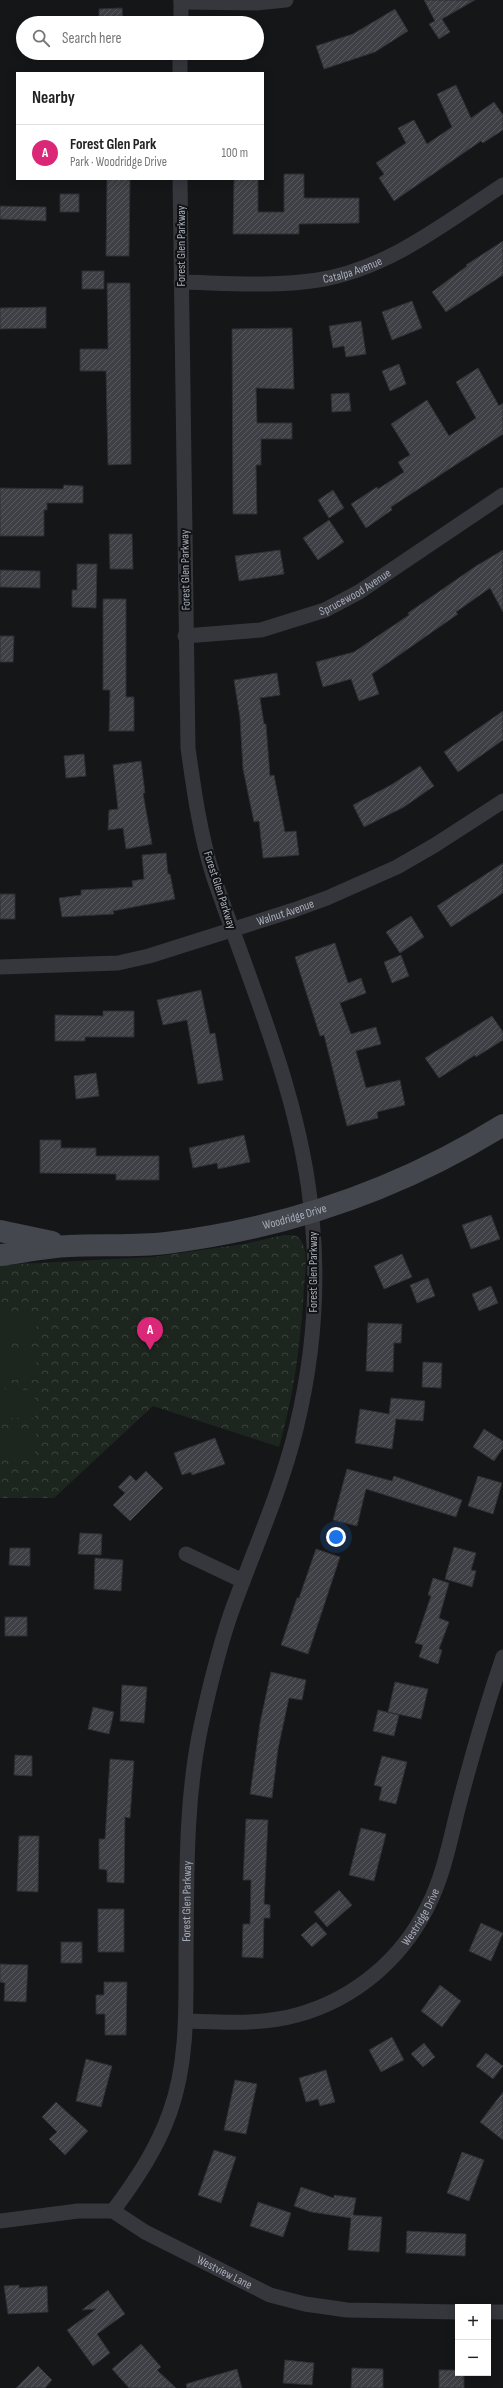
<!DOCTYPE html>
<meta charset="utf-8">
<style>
:root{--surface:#fff;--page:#f6f6f6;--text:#222;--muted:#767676;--line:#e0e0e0;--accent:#db2777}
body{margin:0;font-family:"Sofia Sans Condensed",sans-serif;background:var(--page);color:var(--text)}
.controls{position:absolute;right:12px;bottom:12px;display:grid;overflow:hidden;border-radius:0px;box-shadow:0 2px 10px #0003}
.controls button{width:36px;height:36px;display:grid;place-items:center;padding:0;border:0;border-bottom:1px solid var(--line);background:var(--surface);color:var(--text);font:20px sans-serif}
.you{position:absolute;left:336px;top:1537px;width:14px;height:14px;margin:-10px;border:3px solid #fff;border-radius:50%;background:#1a73e8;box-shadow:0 0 0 6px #1a73e833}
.badge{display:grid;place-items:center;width:26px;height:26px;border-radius:50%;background:var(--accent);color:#fff;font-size:13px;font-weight:700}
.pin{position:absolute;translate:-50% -33px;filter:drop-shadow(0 1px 2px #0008)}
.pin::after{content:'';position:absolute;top:21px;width:14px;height:12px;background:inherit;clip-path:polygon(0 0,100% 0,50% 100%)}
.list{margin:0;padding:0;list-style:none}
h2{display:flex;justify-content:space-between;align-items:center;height:52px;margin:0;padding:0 16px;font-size:17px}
h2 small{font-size:13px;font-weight:400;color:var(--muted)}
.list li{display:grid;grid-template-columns:26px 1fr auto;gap:12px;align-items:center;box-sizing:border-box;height:56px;padding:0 16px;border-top:1px solid var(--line)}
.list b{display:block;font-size:15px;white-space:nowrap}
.list p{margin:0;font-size:13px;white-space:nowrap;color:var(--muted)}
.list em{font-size:13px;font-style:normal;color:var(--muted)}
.icon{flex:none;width:22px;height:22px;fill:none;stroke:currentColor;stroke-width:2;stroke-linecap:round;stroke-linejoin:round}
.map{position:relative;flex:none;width:503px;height:2388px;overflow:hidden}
.search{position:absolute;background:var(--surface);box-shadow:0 2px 10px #0003;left:16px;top:16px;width:248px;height:44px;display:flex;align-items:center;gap:10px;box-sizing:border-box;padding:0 14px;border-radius:22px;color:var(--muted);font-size:15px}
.panel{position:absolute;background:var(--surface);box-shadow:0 2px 10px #0003;left:16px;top:72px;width:248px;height:108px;border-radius:0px}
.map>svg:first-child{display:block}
.forest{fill:url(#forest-crowns)}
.pitch{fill:#1d261e}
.building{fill:url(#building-hatch);stroke:#2f2f34}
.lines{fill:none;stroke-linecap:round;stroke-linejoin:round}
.street{stroke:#36373d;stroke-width:15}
.secondary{stroke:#44474d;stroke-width:22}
.labels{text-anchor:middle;stroke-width:4;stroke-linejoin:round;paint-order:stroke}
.street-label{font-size:12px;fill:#a6adb9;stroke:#101113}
</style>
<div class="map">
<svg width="503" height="2388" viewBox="0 0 503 2388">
<defs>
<pattern id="forest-crowns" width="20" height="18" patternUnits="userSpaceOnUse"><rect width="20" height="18" fill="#1d261e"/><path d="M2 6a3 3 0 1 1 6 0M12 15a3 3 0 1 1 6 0" fill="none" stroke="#3b433d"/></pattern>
<pattern id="building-hatch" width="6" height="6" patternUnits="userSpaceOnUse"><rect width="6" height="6" fill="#3f4045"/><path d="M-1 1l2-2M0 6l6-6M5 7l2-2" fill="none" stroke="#58595e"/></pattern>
</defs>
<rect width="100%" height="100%" fill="#151618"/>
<path class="forest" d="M284 1235C290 1235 296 1234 300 1239 309 1251 305 1274 304 1288 301 1342 294 1394 279 1447L153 1406 54 1498H0V1265L152 1257 244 1244Z"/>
<g class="pitch">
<polygon points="0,1312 37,1313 36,1342 0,1341"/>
<polygon points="0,1351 37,1351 36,1380 0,1380"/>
<polygon points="0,1389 35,1390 35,1418 0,1418"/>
<polygon points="0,1428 36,1429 35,1457 0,1457"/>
</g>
<g class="building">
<polygon points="424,0 475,0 442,19 450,32 439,39 429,24 435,21"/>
<polygon points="122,8 123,23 99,23 99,9"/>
<polygon points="395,9 408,31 375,52 324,69 316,46 353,34"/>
<polygon points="456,85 471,118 494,102 503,115 503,130 483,143 481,141 394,201 379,178 384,174 376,163 406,143 398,128 414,120 427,144 452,127 437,94"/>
<polygon points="284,174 304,174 304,198 359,198 359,223 299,224 299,234 233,234 234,179 258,179 258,212 284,212"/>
<polygon points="107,179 130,179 129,256 106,256"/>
<rect x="60" y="194" width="19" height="18"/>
<polygon points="0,206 46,207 46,221 0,219"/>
<polygon points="503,241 503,275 446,312 432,292 467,266 466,265"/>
<rect x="82" y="271" width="22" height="18"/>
<polygon points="107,283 130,283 131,464 108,465 106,371 80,371 80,349 108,349"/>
<polygon points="412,301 422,328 392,340 382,312"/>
<polygon points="46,307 46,328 0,329 0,308"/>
<polygon points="361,321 366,354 346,357 344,346 333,348 329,326"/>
<polygon points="292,328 294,389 256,388 257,423 292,423 292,439 261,439 261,465 256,465 257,514 233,514 232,329"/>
<polygon points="399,364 406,384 390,391 382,371"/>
<polygon points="478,368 499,406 503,403 503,434 391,507 392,510 366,528 351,504 377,487 378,489 404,472 398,462 410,455 391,424 427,400 449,436 476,418 456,382"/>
<polygon points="349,393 351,411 332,412 331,394"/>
<polygon points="64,485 83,486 83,503 47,503 47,510 44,510 44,536 0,536 0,488 63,489"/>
<polygon points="333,490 344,508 329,518 318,500"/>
<polygon points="329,520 344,542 318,560 303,538"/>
<polygon points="109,534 132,534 133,569 110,569"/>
<polygon points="280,550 284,574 239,581 235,556"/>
<polygon points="503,550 503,612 490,588 456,612 458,614 372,674 379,694 359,701 351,679 323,687 316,662 354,652 409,615 408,613 476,566"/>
<polygon points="77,564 97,564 96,608 72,607 72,590 77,590"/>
<polygon points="0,570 40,571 40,588 0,587"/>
<polygon points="103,599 126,599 126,697 134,697 134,731 109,731 110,690 103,690"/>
<polygon points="0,636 14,636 13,662 0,662"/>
<polygon points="277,673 280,695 260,698 264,724 266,724 270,776 274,775 285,832 296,831 299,855 263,858 259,821 254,822 243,769 240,718 234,680"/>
<polygon points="503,711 503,740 458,772 444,752"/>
<polygon points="84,754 86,776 66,778 64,756"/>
<polygon points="141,761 145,793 143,793 152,844 126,849 123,828 108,830 109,810 118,809 113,765"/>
<polygon points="420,766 434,786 404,807 364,827 353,805 391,785"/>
<polygon points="166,853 168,874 170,874 175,899 113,911 114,914 62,917 59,898 81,895 81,890 133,887 132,881 144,879 142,855"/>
<polygon points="503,863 503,893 451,927 437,906"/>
<rect x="0" y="894" width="15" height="25"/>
<polygon points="411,916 424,937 400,953 386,932"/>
<polygon points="335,943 348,983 361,978 366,993 340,1003 351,1034 376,1027 381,1044 356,1051 366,1088 400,1080 405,1105 377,1112 378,1118 347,1126 324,1035 320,1036 295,957"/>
<polygon points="401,955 409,976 392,983 384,962"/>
<polygon points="201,990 210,1034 215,1033 223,1080 198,1084 187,1020 163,1025 157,1000"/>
<polygon points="103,1011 134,1011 134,1037 85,1037 85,1041 55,1041 55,1015 103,1016"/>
<polygon points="492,1016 503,1032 503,1040 476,1057 475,1055 439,1078 425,1058"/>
<polygon points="96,1073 99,1096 76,1099 74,1076"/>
<polygon points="244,1135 250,1162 218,1169 217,1163 193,1168 189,1148"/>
<polygon points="40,1140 61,1140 61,1148 96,1148 96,1156 159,1156 159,1180 116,1180 116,1174 40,1173"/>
<polygon points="491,1215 500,1239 471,1249 462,1225"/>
<polygon points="402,1254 412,1277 384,1289 374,1266"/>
<polygon points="428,1278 435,1296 417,1303 410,1285"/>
<polygon points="491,1286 498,1303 479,1311 472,1294"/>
<polygon points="368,1323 402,1324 401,1343 394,1343 393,1372 366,1371"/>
<polygon points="423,1362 442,1363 441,1388 422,1387"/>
<polygon points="391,1398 425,1401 423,1421 396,1419 392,1449 355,1443 360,1409 389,1414"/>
<polygon points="484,1429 503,1441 503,1448 494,1461 473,1447"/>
<polygon points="215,1438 225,1464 192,1475 191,1472 182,1475 174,1453"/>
<polygon points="347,1469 392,1481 394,1476 462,1500 456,1517 366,1489 357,1526 333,1520"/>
<polygon points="146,1471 163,1488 130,1521 113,1505 125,1493 118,1487 130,1475 136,1481"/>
<polygon points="478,1476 502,1483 493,1514 468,1506"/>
<polygon points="80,1533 102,1534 101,1555 78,1554"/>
<polygon points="454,1547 476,1553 471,1570 476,1571 472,1587 445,1579"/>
<polygon points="10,1548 30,1548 30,1566 9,1565"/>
<polygon points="316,1549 340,1557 308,1654 281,1645 297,1598 299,1598"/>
<polygon points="95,1558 123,1560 121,1591 94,1589"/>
<polygon points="433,1578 449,1583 439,1618 449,1622 439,1649 442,1650 438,1664 419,1657 423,1645 415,1643 431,1596 428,1595"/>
<rect x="5" y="1617" width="22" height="19"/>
<polygon points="271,1672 306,1680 302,1700 289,1698 278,1749 272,1798 250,1794 260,1723"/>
<polygon points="395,1682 428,1689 421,1719 388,1712"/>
<polygon points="122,1685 147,1687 144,1723 120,1721"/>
<polygon points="93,1707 114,1712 109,1734 88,1729"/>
<polygon points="378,1710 399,1715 394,1736 373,1731"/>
<polygon points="15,1755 32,1756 32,1776 14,1775"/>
<polygon points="382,1756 407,1762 396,1804 379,1800 382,1787 374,1785"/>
<polygon points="110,1759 134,1761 130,1818 125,1817 124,1883 107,1882 107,1870 99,1869 99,1839 105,1839"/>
<polygon points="246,1819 268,1820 264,1904 270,1905 270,1918 264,1918 263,1958 242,1957 243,1924 250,1924 251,1880 243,1880"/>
<polygon points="361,1828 386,1834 374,1881 349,1875"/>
<polygon points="19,1836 39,1836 38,1892 17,1891"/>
<polygon points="339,1890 352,1905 327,1927 314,1912"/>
<rect x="98" y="1909" width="26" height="43"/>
<polygon points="316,1922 327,1934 312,1947 301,1935"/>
<polygon points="481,1923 503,1933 491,1961 469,1951"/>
<rect x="61" y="1942" width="21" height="21"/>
<polygon points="0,1964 28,1965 26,2002 4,2001 5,1983 0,1982"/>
<polygon points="104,1982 127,1982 126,2035 105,2035 105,2014 96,2014 96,1995 104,1995"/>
<polygon points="440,1985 461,2001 442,2027 421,2011"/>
<polygon points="392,2037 404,2060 381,2072 369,2050"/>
<polygon points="424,2043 435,2057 423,2067 411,2054"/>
<polygon points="486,2053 503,2066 493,2079 476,2066"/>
<polygon points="86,2059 112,2066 101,2107 76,2101"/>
<polygon points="326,2070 335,2102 320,2106 318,2099 306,2102 299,2078"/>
<polygon points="235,2080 257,2084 246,2134 224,2130"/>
<polygon points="503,2092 503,2140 480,2122"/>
<polygon points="56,2102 88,2131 65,2155 49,2139 57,2132 42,2117"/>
<polygon points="214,2150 236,2157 221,2203 198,2195"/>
<polygon points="462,2152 484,2160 469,2201 447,2193"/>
<polygon points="301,2187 334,2198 334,2195 356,2198 353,2215 382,2217 379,2252 348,2250 351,2218 311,2212 294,2206"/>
<polygon points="258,2202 291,2213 283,2237 250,2226"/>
<polygon points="407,2231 466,2234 465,2256 406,2253"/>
<polygon points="19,2285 19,2288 47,2286 48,2312 8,2314 4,2286"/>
<polygon points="108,2290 125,2314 97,2334 110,2353 93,2366 67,2330 96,2309 82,2310"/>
<polygon points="141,2344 161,2367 157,2370 176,2388 129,2388 112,2369"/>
<polygon points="285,2360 314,2363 312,2385 283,2383"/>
<polygon points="38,2366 52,2380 45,2388 16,2388"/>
<polygon points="352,2368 383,2369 383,2388 351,2388"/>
<polygon points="237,2369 242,2388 187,2388 186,2384"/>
<polygon points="439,2370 458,2370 458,2373 464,2373 464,2388 439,2388"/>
</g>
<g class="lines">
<g class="street">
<polyline points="181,2 256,3 286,0"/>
<polyline points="181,23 181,0"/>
<polyline points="180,73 180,53"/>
<path id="s1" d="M181 282C226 283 273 287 318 280 388 269 445 223 503 185"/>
<path id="s2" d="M185 636 261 630 325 610 359 592 503 495"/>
<path id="s3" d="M0 967 118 963 149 956 294 910 327 898 397 867 435 845 503 801"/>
<polyline points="186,1554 243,1581"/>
<path id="s4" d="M186 2021C223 2022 261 2025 297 2015 355 1999 402 1959 428 1906 446 1871 452 1828 463 1790 475 1745 488 1701 503 1657"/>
<path id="s5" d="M113 2211C136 2180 157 2149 170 2112 188 2062 186 2006 186 1954 187 1878 185 1801 201 1726 209 1689 218 1652 230 1616 252 1554 280 1494 296 1429 313 1360 319 1289 312 1218 302 1099 251 987 213 875 200 834 194 791 188 748L180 179"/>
<path id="s6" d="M0 2221 78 2211H113L145 2232 270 2295 305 2304 347 2310 458 2312"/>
<polyline points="488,2312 503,2312"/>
</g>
<g class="secondary">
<polyline points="0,1231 52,1242"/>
<path id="s7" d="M0 1255C23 1252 46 1247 69 1246 101 1244 133 1247 166 1243 286 1228 400 1189 503 1125"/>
</g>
</g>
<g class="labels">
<g class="street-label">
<text transform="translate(181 246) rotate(-90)" y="4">Forest Glen Parkway</text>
<text dy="4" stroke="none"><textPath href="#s1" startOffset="173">Catalpa Avenue</textPath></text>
<text transform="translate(185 570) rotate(-91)" y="4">Forest Glen Parkway</text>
<text dy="4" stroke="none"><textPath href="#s2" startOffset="178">Sprucewood Avenue</textPath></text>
<text transform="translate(220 890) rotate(72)" y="4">Forest Glen Parkway</text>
<text dy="4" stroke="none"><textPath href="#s3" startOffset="293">Walnut Avenue</textPath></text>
<text dy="4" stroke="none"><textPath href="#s7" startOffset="298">Woodridge Drive</textPath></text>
<text transform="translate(313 1272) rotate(-90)" y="4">Forest Glen Parkway</text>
<text dy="4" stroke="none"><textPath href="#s5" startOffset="327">Forest Glen Parkway</textPath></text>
<text dy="4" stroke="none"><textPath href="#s4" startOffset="274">Westridge Drive</textPath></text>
<text dy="4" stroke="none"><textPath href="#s6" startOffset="241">Westview Lane</textPath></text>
</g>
</g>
</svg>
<div class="controls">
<button>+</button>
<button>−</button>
</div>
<div class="you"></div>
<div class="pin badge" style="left:150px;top:1350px">A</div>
<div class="search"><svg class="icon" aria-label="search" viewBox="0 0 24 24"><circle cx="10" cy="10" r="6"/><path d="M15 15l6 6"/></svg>Search here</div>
<section class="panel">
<h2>Nearby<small></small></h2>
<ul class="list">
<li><span class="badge">A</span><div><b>Forest Glen Park</b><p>Park · Woodridge Drive</p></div><em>100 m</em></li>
</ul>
</section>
</div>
